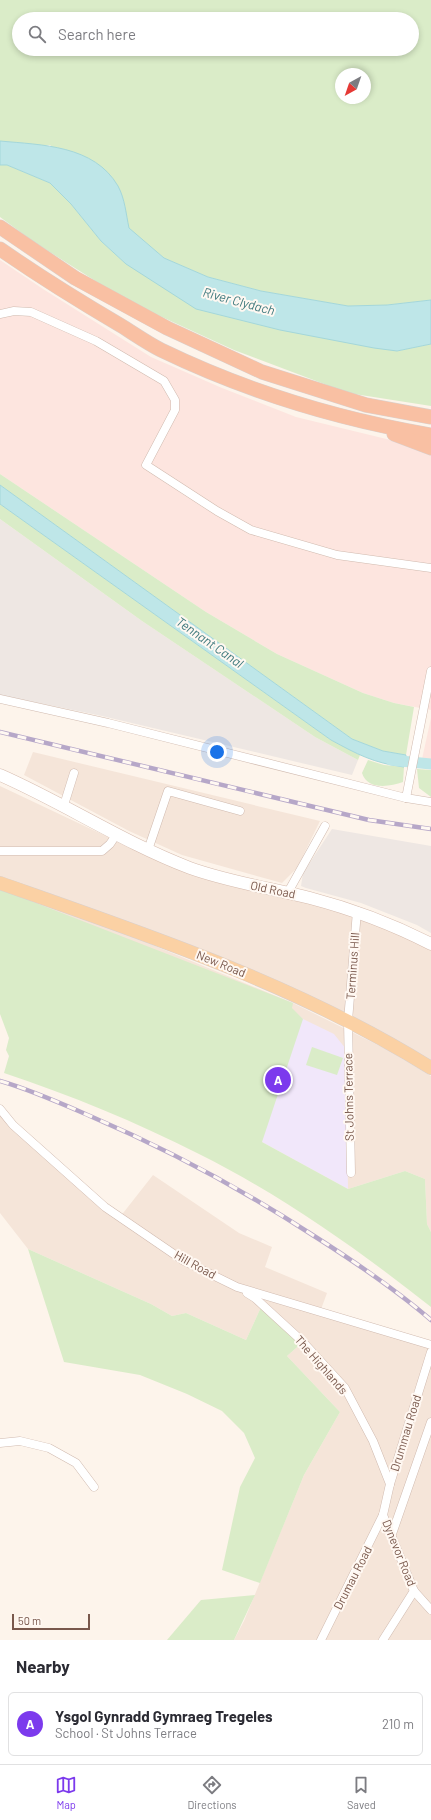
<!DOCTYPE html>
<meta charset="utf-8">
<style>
:root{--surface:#fff;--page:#f2f2f3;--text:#2b2b33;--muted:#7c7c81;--line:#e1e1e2;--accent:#7c3aed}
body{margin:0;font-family:Barlow,sans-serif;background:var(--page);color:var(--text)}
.compass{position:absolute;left:335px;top:68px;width:36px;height:36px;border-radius:50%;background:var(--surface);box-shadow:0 2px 6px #0003;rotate:220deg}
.scale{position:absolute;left:12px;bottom:10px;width:78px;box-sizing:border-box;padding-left:4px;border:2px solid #79584c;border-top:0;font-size:11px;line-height:14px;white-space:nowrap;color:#79584c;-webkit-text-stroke:3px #fff8f2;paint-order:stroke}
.you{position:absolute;left:217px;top:752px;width:14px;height:14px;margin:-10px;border:3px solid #fff;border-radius:50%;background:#1a73e8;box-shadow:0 0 0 6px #1a73e833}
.badge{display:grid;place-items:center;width:26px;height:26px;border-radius:50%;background:var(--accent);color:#fff;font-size:13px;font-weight:700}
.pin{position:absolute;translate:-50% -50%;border:2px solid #fff;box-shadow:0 1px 4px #0006}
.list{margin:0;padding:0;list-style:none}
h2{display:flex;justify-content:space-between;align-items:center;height:52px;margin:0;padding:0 16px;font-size:17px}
h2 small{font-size:13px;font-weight:400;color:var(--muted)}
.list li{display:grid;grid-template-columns:26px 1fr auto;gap:12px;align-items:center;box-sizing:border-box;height:64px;margin:0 8px 8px;padding:0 8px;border:1px solid var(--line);border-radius:6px}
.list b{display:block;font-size:15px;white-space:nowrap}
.list p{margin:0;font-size:13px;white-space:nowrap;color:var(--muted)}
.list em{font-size:13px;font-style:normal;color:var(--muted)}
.icon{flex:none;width:22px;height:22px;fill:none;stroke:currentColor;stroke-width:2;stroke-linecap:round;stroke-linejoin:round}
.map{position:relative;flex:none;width:431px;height:1640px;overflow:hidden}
.search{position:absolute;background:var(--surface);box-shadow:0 2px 6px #0003;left:12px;right:12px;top:12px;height:44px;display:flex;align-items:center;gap:10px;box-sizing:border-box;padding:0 14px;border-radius:22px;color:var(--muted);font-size:15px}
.sheet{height:124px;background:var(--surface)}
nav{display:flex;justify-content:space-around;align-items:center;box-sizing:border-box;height:56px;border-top:1px solid var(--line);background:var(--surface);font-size:11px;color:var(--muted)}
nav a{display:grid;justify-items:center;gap:2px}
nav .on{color:var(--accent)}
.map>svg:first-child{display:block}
.residential{fill:#f5e5d9}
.commercial{fill:#fde5df}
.industrial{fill:#eee7e3}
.education{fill:#f1e7fa}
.green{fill:#daecc8;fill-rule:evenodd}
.water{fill:#bee6e8;stroke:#a4d7da}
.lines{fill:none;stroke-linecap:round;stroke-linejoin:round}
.canal{stroke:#bee6e8;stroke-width:11}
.minor-casing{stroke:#d0baaf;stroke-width:9}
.secondary-casing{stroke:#d6bcaf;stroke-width:13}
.primary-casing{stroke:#d9d0cd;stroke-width:14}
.trunk-casing{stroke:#d9d0cd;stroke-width:15}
.minor{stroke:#fff;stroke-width:8}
.secondary{stroke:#fff;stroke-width:12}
.primary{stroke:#fbd1a4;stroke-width:13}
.trunk{stroke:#f9c0a3;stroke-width:14}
.rail-casing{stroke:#b6a7c8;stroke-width:4.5}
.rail{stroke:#fff8f2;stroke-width:3;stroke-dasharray:9;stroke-linecap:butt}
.labels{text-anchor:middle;stroke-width:4;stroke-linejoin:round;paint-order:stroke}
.street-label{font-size:12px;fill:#79584c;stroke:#fff8f2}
.water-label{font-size:13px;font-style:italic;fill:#407a7e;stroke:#fff8f2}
</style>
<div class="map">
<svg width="431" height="1640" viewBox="0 0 431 1640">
<rect width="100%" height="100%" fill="#fdf4eb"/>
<g class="residential">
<polygon points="33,752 320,821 302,858 296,869 282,883 182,855 129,831 24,775"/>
<polygon points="0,786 167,865 222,884 321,905 356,916 431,949 431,1064 359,1022 0,878"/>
<polygon points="0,889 95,921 293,1003 388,1050 431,1076 431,1232 427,1224 425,1179 405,1171 348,1189"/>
<polygon points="0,1109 120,1217 153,1175 239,1233 272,1247 265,1267 327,1293 320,1312 431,1345 431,1640 234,1640 244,1621 304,1475 340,1412 287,1356 303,1342 262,1305 246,1340 186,1313 172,1316 151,1304 28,1249 0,1213"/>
</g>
<g class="commercial">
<polygon points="0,260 43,289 151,357 222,388 296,417 407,444 431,454 431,710 394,703 363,693 277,654 206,612 0,474"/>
<polygon points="431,718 431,759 422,759"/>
</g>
<g class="industrial">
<polygon points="0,519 142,621 315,737 358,760 352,775 102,716 0,695"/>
<polygon points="332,829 431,846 431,933 417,925 361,903 306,888 301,886 303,873"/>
</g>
<polygon class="education" points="291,1008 303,1019 334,1034 346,1049 348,1189 262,1142"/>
<g class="green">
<path d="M0 0H431V300L387 305 348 306 261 291 208 277 164 258 128 228 125 208 50 145 40 146 0 141ZM19 19H412V49H19ZM341 74H365V98H341Z"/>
<polygon points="0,165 7,165 50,183 71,204 101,241 126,264 397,351 431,344 431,406 348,393 234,350 127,301 34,242 0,217"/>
<polygon points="0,474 206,612 277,654 363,693 394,703 414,707 406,755 383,751 352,739 0,485"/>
<polygon points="0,504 331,740 360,755 358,760 315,737 142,621 0,519"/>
<path d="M368 760 384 765 404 767 403 782C389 787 367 790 362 773Z"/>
<polygon points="417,769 431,770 431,797 419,788"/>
<path d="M0 889 293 1003 292 1008 303 1019 262 1142 348 1189 405 1171 425 1179 427 1224 431 1232V1307C359 1250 281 1195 199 1154 136 1122 70 1095 4 1073L9 1056 6 1050 9 1038 0 1014Z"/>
<polygon points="312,1047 343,1058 337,1075 306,1065"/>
<polygon points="28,1249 151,1304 172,1316 186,1313 246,1340 262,1305 303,1342 287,1356 340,1412 304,1475 260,1583 222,1570 240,1487 255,1458 244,1433 222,1411 187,1394 140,1375 64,1362"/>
<polygon points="255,1595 234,1640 167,1640 201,1600"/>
</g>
<g class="water">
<path d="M0 141C42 145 94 145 118 186 125 199 126 214 129 228L164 258 208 277 261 291 348 306 387 305 431 300V344L397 351 374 348 280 330 196 309 126 264 101 241 71 204 50 183 7 165H0Z"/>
<path d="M0 485 352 739 383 751 406 755 404 767C373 763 357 754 331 740L0 504Z"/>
</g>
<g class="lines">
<polyline class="canal" points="391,760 431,764"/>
<g class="minor-casing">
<g id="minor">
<polyline points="0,314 14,311 31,312 96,341 164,381 175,400 175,410 146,465 217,511 251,530 337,555 431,568"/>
<polyline points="0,699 108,723 406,798 431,802"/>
<polyline points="406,798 431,671"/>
<polyline points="64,805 74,773"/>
<polyline points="148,850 168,791 240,811"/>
<polyline points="0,851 102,851 110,844 116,835"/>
<polyline points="287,894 325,826"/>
<polyline points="0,1109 13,1125 105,1207 184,1261 237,1287 431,1345"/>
<polyline points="351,1173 348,1021 357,911"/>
<polyline points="247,1293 255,1298 303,1342 345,1388 373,1441 390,1484"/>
<polyline points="0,1443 20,1441 49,1448 76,1463 94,1487"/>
<polyline points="383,1515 414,1591 431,1610"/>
<polyline points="392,1534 431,1422"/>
<polyline points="321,1640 383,1515 390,1484 431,1352"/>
<polyline points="383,1640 414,1591"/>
</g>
</g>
<g class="secondary-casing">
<path id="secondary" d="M0 775C64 803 124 843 190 868 229 882 270 888 310 898 352 909 392 924 431 944"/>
</g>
<g class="primary-casing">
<path id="primary" d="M0 883C148 935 298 985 431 1068"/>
</g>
<g class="trunk-casing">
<g id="trunk">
<polyline points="0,227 75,278 167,328 262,372 366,405 431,417"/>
<path d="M0 249C39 276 79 301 120 325 133 333 147 343 161 350 248 392 337 419 431 435"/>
<polyline points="394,434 431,448"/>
</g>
</g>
<use href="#minor" class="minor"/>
<use href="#secondary" class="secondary"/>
<use href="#primary" class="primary"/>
<use href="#trunk" class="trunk"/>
<g class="rail-casing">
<g id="rail">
<polyline points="0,732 369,820 431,829"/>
<path d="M0 1081C31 1090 60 1103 90 1116 167 1149 240 1188 311 1234 352 1260 394 1288 431 1320"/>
</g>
</g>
<use href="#rail" class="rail"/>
</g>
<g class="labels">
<g class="street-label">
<text transform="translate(273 890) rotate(12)" y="4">Old Road</text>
<text transform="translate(221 964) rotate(22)" y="4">New Road</text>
<text transform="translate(353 966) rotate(-86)" y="4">Terminus Hill</text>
<text transform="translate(349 1097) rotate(-91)" y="4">St Johns Terrace</text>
<text transform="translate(195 1265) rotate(29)" y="4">Hill Road</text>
<text transform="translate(321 1365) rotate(49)" y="4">The Highlands</text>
<text transform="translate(406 1433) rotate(-73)" y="4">Drummau Road</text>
<text transform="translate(399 1553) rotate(68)" y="4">Dynevor Road</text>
<text transform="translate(353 1578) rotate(-63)" y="4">Drumau Road</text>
</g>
<g class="water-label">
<text transform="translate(239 301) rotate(15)" y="5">River Clydach</text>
<text transform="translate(210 642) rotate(35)" y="5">Tennant Canal</text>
</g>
</g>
</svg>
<svg class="compass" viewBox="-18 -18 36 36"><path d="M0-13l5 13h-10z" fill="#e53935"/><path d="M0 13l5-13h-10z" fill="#7c7c81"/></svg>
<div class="scale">50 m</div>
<div class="you"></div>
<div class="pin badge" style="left:278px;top:1080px">A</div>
<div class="search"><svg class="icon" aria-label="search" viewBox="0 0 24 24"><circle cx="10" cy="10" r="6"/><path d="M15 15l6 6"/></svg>Search here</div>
</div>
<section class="sheet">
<h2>Nearby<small></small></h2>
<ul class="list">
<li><span class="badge">A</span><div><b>Ysgol Gynradd Gymraeg Tregeles</b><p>School · St Johns Terrace</p></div><em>210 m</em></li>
</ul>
</section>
<nav>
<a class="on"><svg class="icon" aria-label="map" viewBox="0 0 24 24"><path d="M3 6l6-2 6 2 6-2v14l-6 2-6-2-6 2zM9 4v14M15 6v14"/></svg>Map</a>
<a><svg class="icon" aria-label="directions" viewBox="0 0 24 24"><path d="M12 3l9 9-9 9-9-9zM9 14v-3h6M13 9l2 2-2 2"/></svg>Directions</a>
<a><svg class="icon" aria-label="saved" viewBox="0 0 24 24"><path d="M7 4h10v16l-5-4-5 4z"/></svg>Saved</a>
</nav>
